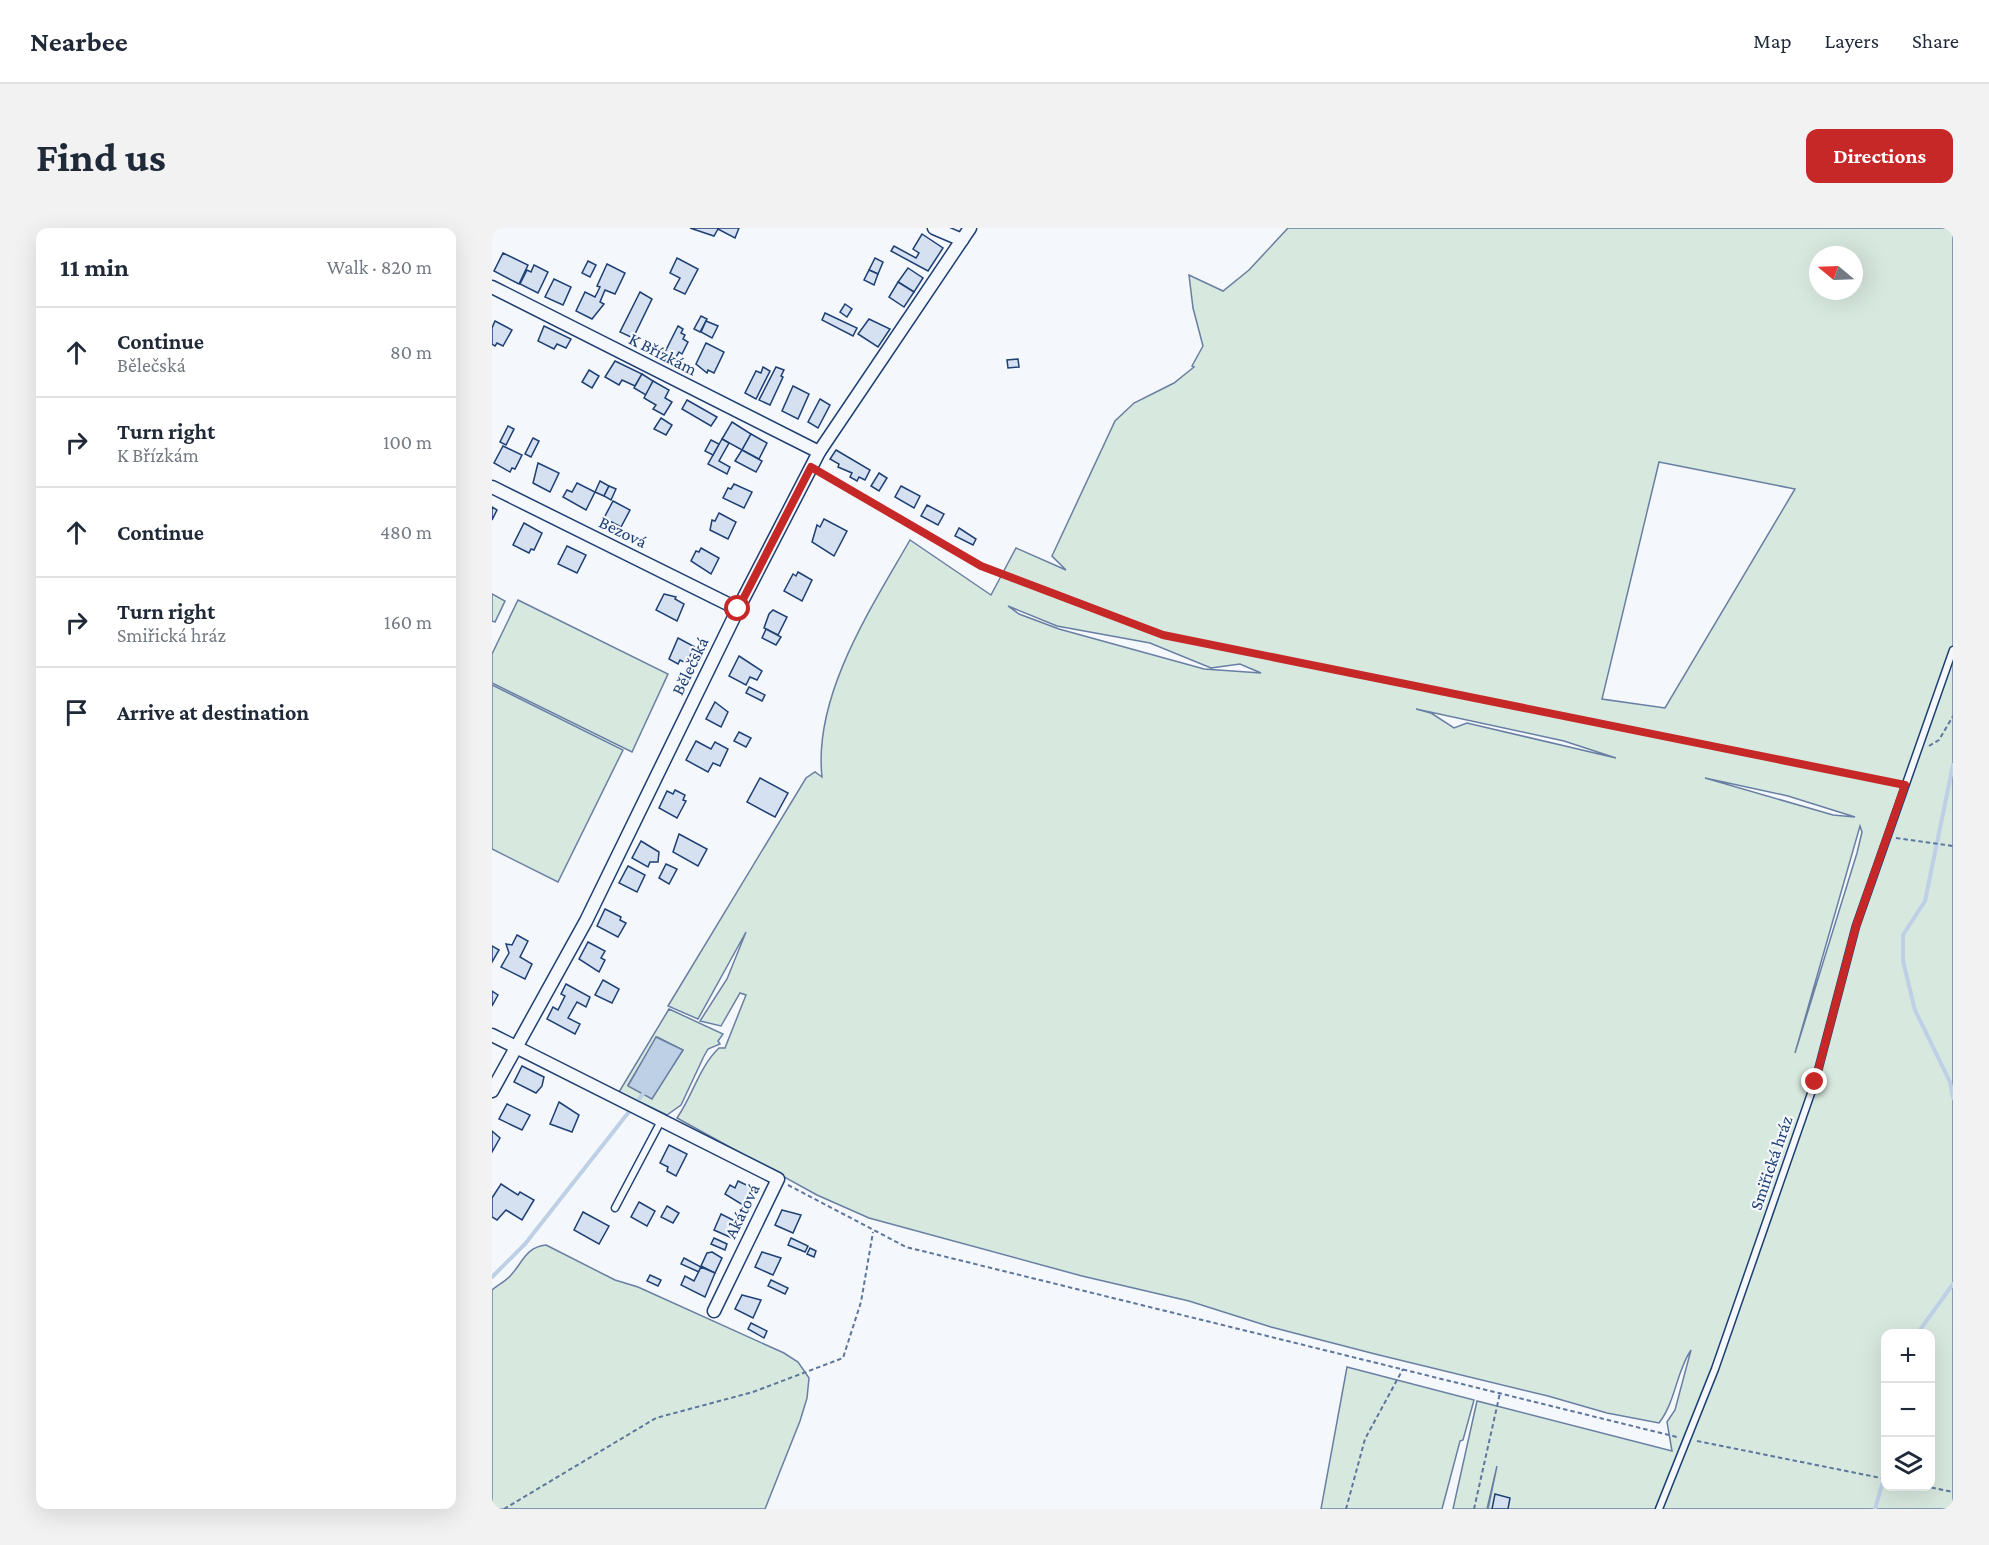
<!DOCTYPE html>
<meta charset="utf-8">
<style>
:root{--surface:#fff;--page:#f2f2f3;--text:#1f2937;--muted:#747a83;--line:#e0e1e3;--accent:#c62828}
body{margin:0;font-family:"Crimson Pro",serif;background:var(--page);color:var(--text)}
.controls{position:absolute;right:18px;bottom:18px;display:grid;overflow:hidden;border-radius:12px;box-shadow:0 6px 24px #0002}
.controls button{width:54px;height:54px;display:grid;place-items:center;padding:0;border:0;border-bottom:2px solid var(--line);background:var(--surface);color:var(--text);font:30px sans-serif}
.compass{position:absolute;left:1317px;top:18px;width:54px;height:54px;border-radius:50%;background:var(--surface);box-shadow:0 6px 24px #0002;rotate:289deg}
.stop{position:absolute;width:18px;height:18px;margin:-14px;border:4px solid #c62828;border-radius:50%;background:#fff}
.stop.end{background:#c62828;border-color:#fff;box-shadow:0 2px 6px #0008}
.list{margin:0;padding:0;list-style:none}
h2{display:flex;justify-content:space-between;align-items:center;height:78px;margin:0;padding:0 24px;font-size:26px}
h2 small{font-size:20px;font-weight:400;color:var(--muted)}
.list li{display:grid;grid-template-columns:39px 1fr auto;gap:18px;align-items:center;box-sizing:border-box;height:90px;padding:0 24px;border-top:2px solid var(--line)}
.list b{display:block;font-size:22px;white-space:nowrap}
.list p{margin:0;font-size:20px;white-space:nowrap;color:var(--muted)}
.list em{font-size:20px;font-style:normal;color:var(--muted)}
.icon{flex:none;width:33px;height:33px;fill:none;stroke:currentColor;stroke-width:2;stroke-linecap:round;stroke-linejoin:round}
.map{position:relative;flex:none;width:1461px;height:1281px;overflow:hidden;border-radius:12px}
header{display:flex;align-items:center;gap:36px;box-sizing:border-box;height:84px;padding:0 30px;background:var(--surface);border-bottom:2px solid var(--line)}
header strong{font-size:28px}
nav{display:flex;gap:33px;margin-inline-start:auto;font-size:21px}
.intro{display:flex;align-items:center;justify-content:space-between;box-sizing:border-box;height:144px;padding:0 36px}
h1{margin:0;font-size:42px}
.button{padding:15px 27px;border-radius:12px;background:var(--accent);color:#fff;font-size:21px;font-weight:700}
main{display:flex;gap:36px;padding:0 36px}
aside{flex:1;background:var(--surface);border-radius:12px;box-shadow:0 6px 24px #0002}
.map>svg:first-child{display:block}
.green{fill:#d7e8df;stroke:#687fa3;stroke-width:1.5;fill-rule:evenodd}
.water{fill:#bed0e5;stroke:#687fa3;stroke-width:1.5}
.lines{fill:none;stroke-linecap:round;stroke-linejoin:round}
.stream{stroke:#bed0e5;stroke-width:4}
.building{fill:#d5e0f0;stroke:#1d3f73;stroke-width:1.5}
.lane-casing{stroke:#1d3f73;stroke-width:9}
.street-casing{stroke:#1d3f73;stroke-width:15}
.path{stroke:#5e769c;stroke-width:2;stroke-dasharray:4.5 3;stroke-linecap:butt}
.lane{stroke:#f4f7fb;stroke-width:6}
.street{stroke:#f4f7fb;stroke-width:12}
.route{stroke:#c62828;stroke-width:8}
.labels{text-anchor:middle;stroke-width:4.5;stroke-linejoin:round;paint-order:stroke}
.street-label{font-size:18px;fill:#1d3f73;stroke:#f4f7fb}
</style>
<header>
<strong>Nearbee</strong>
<nav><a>Map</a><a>Layers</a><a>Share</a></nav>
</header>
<div class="intro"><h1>Find us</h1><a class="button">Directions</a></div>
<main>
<aside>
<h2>11 min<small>Walk · 820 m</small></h2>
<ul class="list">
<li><svg class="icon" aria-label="ahead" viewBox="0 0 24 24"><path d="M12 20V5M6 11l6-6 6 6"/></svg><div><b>Continue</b><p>Bělečská</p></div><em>80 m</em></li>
<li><svg class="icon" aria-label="right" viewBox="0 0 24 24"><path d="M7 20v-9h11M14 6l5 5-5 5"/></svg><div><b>Turn right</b><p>K Břízkám</p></div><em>100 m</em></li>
<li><svg class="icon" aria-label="ahead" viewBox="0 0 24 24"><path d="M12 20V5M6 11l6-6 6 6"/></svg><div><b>Continue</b></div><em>480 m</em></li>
<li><svg class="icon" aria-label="right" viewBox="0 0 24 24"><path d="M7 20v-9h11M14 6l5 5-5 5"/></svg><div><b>Turn right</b><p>Smiřická hráz</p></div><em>160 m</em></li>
<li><svg class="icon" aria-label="arrive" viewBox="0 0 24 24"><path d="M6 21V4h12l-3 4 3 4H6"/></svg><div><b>Arrive at destination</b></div></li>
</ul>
</aside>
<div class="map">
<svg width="1461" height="1281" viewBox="0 0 1461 1281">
<rect width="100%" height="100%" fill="#f4f7fb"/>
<g class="green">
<path d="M796 0H1461V1281H996L1005 1238 995 1281H961L985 1173 1180 1223 1175 1194 1183 1182 1199 1122C1184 1144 1184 1173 1167 1195L1115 1185 1056 1168 883 1126 779 1099 697 1073 590 1048 377 990 325 967 185 890C201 867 207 839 227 820H233L254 767 248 765 229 798 208 793 235 751 254 704 206 791 176 778 314 550 323 544 330 549C321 468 379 380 418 312L499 367 524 320 574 342 560 328 623 193 642 175 682 155 702 139 700 138 711 118 701 80 697 47 731 63 757 42ZM1326 27H1362V63H1326ZM1167 234 1303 261 1173 480 1110 471ZM516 378 565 398 658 415 719 440 748 436 769 445 712 441 567 401 527 386ZM924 481 1072 513 1124 530 975 495 962 500 939 485ZM1213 550 1296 568 1363 589 1341 587ZM1368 598 1370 604 1365 625 1303 825ZM1394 1106H1438V1258H1394Z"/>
<polygon points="0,366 13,373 3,394 0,393"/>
<polygon points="26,372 176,446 140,524 0,455 0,426"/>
<polygon points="0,457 131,522 66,654 0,621"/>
<path d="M177 781 231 806 226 813 228 816 216 821 212 828 189 877 175 887 127 864ZM165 809 191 822 159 870 136 857Z"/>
<path d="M54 1017 123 1052 146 1059 292 1125 306 1134 317 1150 315 1170 308 1193 273 1281H0V1062C6 1057 14 1053 19 1047 31 1034 34 1019 54 1017Z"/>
<polygon points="855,1139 982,1172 971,1212 968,1213 950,1281 829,1281"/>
</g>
<polygon class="water" points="164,809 191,822 160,871 136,858"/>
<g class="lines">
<g class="stream">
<polyline points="1461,537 1433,673 1411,707 1411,733 1423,782 1458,854 1461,870"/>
<polyline points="0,1049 33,1016 151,866"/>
<polyline points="1425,1106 1461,1056"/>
<polyline points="1383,1281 1394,1243"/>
</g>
</g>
<g class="building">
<polygon points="198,0 247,0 243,10 226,1 222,8"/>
<polygon points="430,6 451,20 436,43 399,23 402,18 424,30 427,25 421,21"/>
<polygon points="11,25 36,37 27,56 2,43"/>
<polygon points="185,30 206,41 193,66 182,61 188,50 178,45"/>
<polygon points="383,30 391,34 386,46 377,42"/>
<polygon points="96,33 104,37 98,49 90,45"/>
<polygon points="115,36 133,45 123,66 113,62 108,74 112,76 100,91 84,83 93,64 103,69 108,59 105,58"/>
<polygon points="42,37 56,44 46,65 28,56 35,42 39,44"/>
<polygon points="416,40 431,50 422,64 406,54"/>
<polygon points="377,42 386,46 382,57 372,52"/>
<polygon points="62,51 79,59 71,77 53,69"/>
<polygon points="406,54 422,64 412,79 397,69"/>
<polygon points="148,64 160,71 141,110 128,104"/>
<polygon points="353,76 360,81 355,89 348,84"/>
<polygon points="333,85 365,100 361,108 330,92"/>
<polygon points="209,88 215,91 208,104 202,101"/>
<polygon points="377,91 398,101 386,119 366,106"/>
<polygon points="3,93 20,102 11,118 5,115 3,118 0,116 0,100"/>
<polygon points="214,93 226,98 220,110 209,104"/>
<polygon points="52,98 79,111 74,120 65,116 62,121 46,113"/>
<polygon points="186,98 191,101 189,105 193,107 191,111 196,114 190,126 187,124 183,131 172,126"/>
<polygon points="214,115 232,124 222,145 216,142 215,145 204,136"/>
<polygon points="526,131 527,139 516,140 515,132"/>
<polygon points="123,133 150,146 143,158 130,152 127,157 113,149"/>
<polygon points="271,139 278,143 264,171 253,165 264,143 269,145"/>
<polygon points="284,139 292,142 289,148 291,149 278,177 267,172"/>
<polygon points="97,142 107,148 100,160 90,154"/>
<polygon points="150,146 161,153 154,167 142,160"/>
<polygon points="161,153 177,162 173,170 180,174 172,187 161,181 164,177 152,170"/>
<polygon points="301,158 317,166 306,191 290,183"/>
<polygon points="328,171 338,177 326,200 316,194"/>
<polygon points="195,172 225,189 219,198 190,181"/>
<polygon points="169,190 180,197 174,207 162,201"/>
<polygon points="240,194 259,206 250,222 230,211"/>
<polygon points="16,198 22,201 14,217 8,214"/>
<polygon points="259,206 275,215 267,231 250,222"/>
<polygon points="41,210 47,213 39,229 33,226"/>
<polygon points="230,211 237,215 227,233 238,239 235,246 216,236"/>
<polygon points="219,212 227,216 221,227 213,223"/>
<polygon points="11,218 30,227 23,241 20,240 18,244 2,235"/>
<polygon points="250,222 270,233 264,244 243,233"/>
<polygon points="344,222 378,242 373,252 367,249 365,253 358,249 360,245 346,239 347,236 338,231"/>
<polygon points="46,235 67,245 58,264 41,255"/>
<polygon points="387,245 395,250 387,263 379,258"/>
<polygon points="108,253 117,258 112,268 103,264"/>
<polygon points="85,255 103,264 94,282 71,269 75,262 80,264"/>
<polygon points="242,256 260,264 252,280 231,270 236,260 239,261"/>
<polygon points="117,258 124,261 119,272 112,268"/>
<polygon points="409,258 428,268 422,280 403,269"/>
<polygon points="121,273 138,282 129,299 112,290"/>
<polygon points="435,277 452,286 446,297 429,288"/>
<polygon points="0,279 5,282 0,292"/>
<polygon points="227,285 244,294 236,311 218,302 220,292 223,293"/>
<polygon points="332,291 355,303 342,328 320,314 325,297 328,299"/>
<polygon points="32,295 50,305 42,322 39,321 37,325 21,317"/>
<polygon points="467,300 484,311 481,317 463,308"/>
<polygon points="75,318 94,327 85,345 66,336"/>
<polygon points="209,320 227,330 219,346 199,333 204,323 207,324"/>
<polygon points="306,344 320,352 310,373 292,363 301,346 304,348"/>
<polygon points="172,366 184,369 183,371 192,376 185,393 164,382"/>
<polygon points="281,382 295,389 286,407 272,400 277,386"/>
<polygon points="274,401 289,409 284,417 270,410"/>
<polygon points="186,410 203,419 194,435 188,432 186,436 177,431"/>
<polygon points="247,428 270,443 265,452 258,449 254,457 237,448"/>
<polygon points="257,459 273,467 270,473 254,465"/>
<polygon points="223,474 236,484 229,499 214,491"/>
<polygon points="247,504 259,510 254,519 242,513"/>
<polygon points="204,513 219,521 223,514 236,521 228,538 221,535 216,544 194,532"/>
<polygon points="268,550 296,565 283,589 255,574"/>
<polygon points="183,562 193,567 191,572 194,573 185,590 167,580 175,563 181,566"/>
<polygon points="187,606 215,621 206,638 181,624"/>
<polygon points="149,613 167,624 166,634 158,634 156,639 140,630"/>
<polygon points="174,636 185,641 177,656 167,650"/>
<polygon points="136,638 153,647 145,664 127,655"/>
<polygon points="113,681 129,689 128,692 134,695 126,709 105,698"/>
<polygon points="25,707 36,713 28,729 40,736 33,751 9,739 17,725 14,716 20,717"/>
<polygon points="96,714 113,723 109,730 113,732 107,744 87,731"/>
<polygon points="0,718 7,722 0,734"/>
<polygon points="111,752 127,761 120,775 103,767"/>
<polygon points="74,756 98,769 94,779 85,774 76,790 88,796 83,806 55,791 61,779 66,782 73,768 69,766"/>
<polygon points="0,763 6,767 0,778"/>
<polygon points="30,838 52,849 50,858 44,865 22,854"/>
<polygon points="67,874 87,887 80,904 58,896"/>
<polygon points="15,876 38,887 30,902 7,891"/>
<polygon points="0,903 8,910 0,924"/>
<polygon points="177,917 195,926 184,948 175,943 176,939 168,935"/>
<polygon points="246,953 263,961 254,979 233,966 238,957 243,960"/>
<polygon points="9,956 26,967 28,964 42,972 30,992 14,982 5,992 0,989 0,970"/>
<polygon points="147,974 163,983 155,998 139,989"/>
<polygon points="175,978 187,985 181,995 169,989"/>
<polygon points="290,982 309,987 301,1005 283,997"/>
<polygon points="91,984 117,998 107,1016 82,1002"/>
<polygon points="229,986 247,995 240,1010 222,1002"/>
<polygon points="222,1010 235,1016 233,1022 219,1016"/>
<polygon points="299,1010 316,1018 313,1024 296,1017"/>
<polygon points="318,1020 324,1023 322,1029 315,1026"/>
<polygon points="220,1024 230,1030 223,1045 209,1038 215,1025"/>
<polygon points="270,1024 289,1030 281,1047 263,1039"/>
<polygon points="192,1030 209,1039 207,1044 189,1036"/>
<polygon points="209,1039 223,1045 213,1069 189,1057 193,1048 202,1053"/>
<polygon points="158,1047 169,1052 166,1058 155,1053"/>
<polygon points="279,1052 296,1060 293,1066 276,1058"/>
<polygon points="250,1067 269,1072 261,1090 243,1081"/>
<polygon points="259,1095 275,1103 272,1110 256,1101"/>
<polygon points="1003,1266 1018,1270 1016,1281 1000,1281"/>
</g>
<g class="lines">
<g class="lane-casing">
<g id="lane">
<polyline points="123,980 169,893"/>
<polyline points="1167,1281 1223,1141 1323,854 1364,698 1461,422"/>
</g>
</g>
<g class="street-casing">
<g id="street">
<polyline points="442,0 470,12"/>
<polyline points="0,59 327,224"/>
<polyline points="0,259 246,381"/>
<polyline points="0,807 286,951 222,1083"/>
<polyline points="0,863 94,693 246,381 327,224 478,0"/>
</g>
</g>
<g class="path">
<polyline points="329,245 489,338 671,407 1405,555"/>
<polyline points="1437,518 1447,512 1461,488"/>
<polyline points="1404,610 1461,618"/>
<polyline points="296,957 414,1019 1185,1209"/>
<polyline points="1205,1213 1394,1251"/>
<polyline points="1432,1258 1461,1264"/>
<polyline points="12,1281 164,1190 261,1164 351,1130 369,1074 381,1004"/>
<polyline points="854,1281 873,1211 911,1141"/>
<polyline points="982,1281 1008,1165"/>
</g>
<use href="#lane" class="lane"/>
<use href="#street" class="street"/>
</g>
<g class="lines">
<polyline class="route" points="246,381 319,239 489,338 671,407 1413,557 1364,698 1323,854"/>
</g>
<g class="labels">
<g class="street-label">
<text transform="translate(171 126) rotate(27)" y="6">K Břízkám</text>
<text transform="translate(131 304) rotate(26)" y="6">Bezová</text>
<text transform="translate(198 438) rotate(-64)" y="6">Bělečská</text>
<text transform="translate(1279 935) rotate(-71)" y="6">Smiřická hráz</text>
<text transform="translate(250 983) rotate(-64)" y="6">Akátová</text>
</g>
</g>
</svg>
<div class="controls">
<button>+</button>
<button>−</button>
<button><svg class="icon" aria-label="layers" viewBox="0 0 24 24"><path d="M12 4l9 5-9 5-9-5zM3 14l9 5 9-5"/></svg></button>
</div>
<svg class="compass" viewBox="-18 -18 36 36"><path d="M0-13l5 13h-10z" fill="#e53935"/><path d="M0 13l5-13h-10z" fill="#747a83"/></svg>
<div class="stop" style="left:246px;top:381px"></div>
<div class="stop end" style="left:1323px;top:854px"></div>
</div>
</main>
